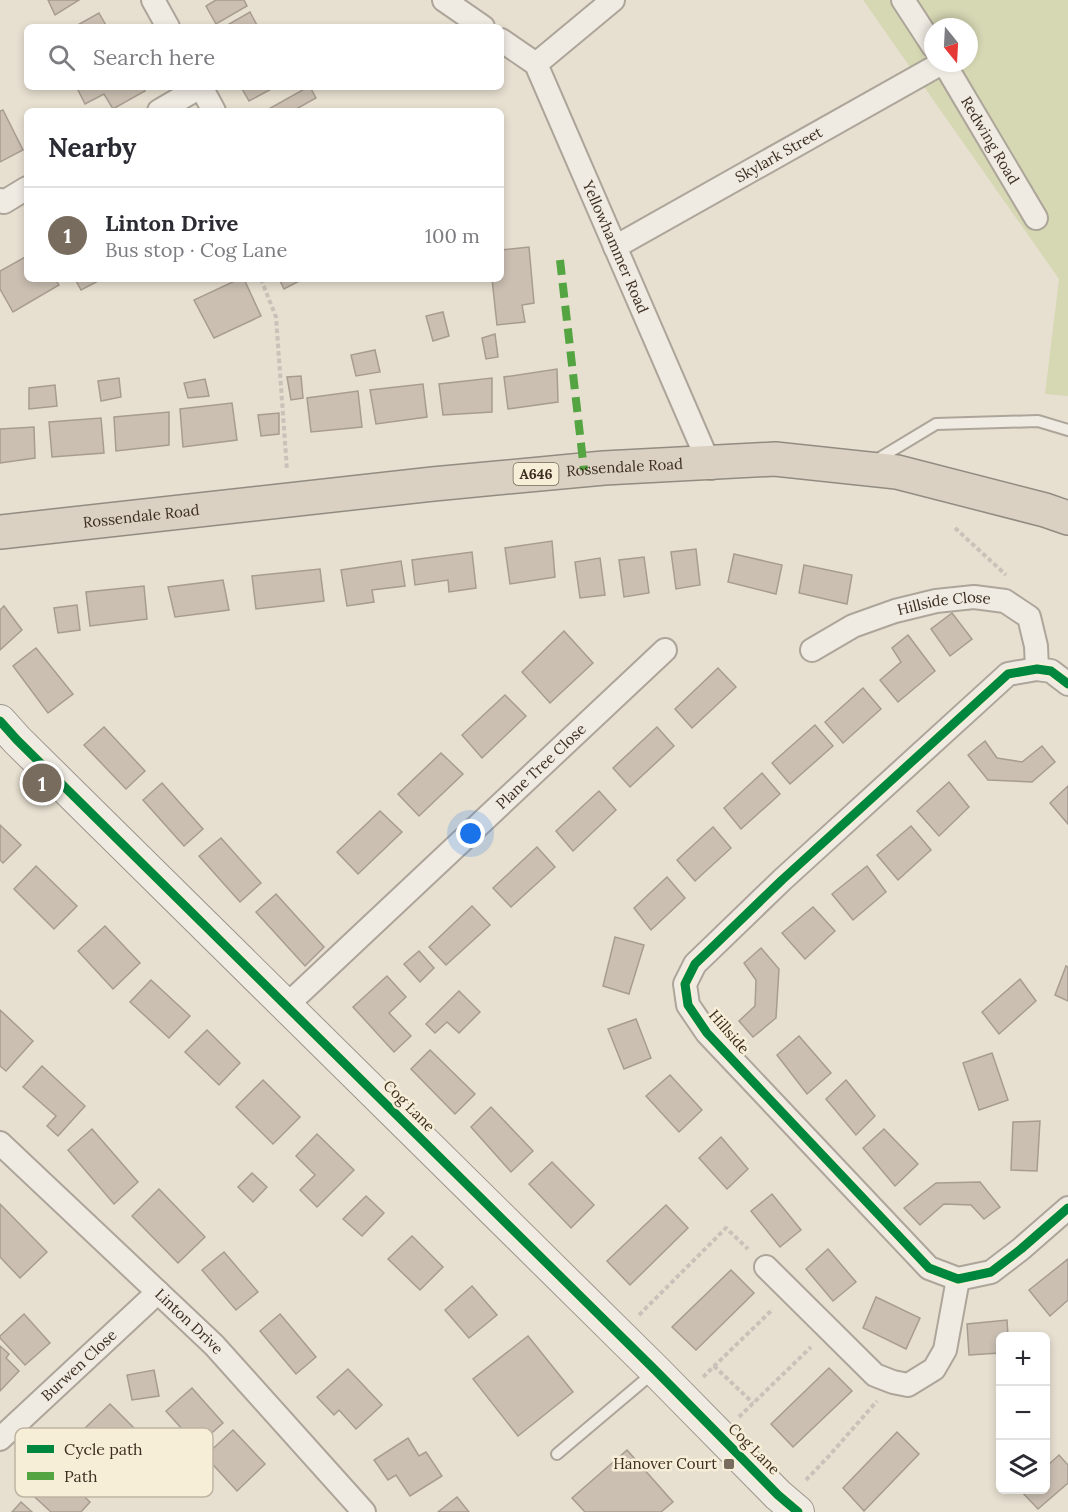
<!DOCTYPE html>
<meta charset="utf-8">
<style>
:root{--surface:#fff;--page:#f7f7f7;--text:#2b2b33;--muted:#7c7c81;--line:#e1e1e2;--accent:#786c5e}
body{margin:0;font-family:Lora,serif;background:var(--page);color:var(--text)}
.controls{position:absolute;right:18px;bottom:18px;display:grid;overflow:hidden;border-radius:9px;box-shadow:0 3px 9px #0003}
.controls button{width:54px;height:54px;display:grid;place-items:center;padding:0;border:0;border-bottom:2px solid var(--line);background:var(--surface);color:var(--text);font:30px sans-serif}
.compass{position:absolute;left:924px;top:18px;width:54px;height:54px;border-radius:50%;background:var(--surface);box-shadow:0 3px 9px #0003;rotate:162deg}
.you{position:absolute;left:471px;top:834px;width:21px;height:21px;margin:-15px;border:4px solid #fff;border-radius:50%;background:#1a73e8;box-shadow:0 0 0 9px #1a73e833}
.badge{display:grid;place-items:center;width:39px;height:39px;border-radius:50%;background:var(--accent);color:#fff;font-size:20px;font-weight:700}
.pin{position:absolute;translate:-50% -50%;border:3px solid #fff;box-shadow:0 2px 6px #0006}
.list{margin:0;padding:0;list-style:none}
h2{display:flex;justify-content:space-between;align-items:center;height:78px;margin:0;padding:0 24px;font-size:26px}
h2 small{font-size:20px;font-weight:400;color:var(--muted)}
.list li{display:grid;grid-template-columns:39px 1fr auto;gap:18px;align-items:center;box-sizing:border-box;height:96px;padding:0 24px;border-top:2px solid var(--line)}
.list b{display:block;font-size:22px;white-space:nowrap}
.list p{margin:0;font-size:20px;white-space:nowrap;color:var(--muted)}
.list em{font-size:20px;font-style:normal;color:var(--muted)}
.icon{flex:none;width:33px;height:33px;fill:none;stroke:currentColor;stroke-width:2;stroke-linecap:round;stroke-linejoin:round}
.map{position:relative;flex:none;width:1068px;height:1512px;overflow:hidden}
.search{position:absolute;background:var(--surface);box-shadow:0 3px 9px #0003;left:24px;top:24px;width:480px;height:66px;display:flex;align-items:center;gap:15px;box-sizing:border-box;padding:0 21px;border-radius:9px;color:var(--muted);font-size:22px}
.panel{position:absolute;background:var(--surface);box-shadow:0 3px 9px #0003;left:24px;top:108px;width:480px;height:174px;border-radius:9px}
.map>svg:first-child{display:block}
.green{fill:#d6d7b3;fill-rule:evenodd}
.building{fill:#cbbfb2;stroke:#a89c90;stroke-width:1.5}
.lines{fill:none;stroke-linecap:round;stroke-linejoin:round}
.lane-casing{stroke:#ada599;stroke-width:14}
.street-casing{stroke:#ada599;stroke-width:26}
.secondary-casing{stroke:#9c958a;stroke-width:34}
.highway-casing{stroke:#928b80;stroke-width:36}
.path{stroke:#c8c2b9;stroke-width:4;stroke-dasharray:4.5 3;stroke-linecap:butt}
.lane{stroke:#efebe3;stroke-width:10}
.street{stroke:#efebe3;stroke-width:22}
.secondary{stroke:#efebe3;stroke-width:32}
.highway{stroke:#dad1c2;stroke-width:33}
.quiet{stroke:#54a441;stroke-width:8;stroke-dasharray:15 8;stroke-linecap:butt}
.cycleway-casing{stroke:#f7eed8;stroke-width:13}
.cycleway{stroke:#00873e;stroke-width:9}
.poi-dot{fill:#786c5e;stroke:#f7eed8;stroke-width:2}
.labels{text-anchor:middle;stroke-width:5;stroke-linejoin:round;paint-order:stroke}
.shield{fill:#f7eed8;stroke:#756857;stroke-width:1.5}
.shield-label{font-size:14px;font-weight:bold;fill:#3d2e20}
.street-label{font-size:15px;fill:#3d2e20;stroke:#f7eed8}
.poi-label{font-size:15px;fill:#3d2e20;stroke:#f7eed8;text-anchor:end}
.key{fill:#f7eed8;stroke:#bfb4a1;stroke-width:1.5}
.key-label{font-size:16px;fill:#3d2e20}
</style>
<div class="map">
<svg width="1068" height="1512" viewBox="0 0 1068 1512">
<rect width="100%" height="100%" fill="#e7e0d1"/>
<path class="green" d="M863 0H1068V396L1045 394 1059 279ZM933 27H969V63H933Z"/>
<g class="building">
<polygon points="48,0 79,0 55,15"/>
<polygon points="216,0 244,0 247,6 216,24 206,6"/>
<polygon points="250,12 258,27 224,27"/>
<polygon points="99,13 107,27 74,27"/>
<polygon points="82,87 143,87 145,91 113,109 104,94 85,104 78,90"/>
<polygon points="241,87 275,87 249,101"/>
<polygon points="308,87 310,87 316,98 298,108 300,111 265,111"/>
<polygon points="3,110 23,150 0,162 0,111"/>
<polygon points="529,247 534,303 522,305 525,322 497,325 492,279 501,279 501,250"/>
<polygon points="27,256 27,279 55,279 59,285 13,312 0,289 0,271"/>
<polygon points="75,279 100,279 100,280 81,290"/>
<polygon points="239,279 244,279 261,316 214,338 194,300"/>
<polygon points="279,279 303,279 284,289"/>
<polygon points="443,312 449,336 433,341 426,316"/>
<polygon points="495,334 498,357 486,359 482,338"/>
<polygon points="375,350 380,372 356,376 351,355"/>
<polygon points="557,369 558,402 508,409 504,377"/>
<polygon points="301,376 303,398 291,400 287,377"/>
<polygon points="119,378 121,397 101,401 98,381"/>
<polygon points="492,378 492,412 443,415 439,384"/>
<polygon points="205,379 209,396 188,398 184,383"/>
<polygon points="423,384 427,417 376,424 370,390"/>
<polygon points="55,385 57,406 29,409 29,388"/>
<polygon points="358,391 362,427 311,432 307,398"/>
<polygon points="232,403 237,440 183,447 180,409"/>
<polygon points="169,412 169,445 116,451 114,417"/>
<polygon points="279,413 279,434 261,436 258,415"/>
<polygon points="101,418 104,453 52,457 49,422"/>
<polygon points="34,427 35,458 0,463 0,429"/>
<polygon points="552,541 555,577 510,584 505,548"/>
<polygon points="696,549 700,585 676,589 671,552"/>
<polygon points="472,552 476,588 449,592 448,580 415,585 412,560"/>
<polygon points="734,554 782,565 776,594 728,582"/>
<polygon points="644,557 649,593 624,597 619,560"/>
<polygon points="600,558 605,595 580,598 575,562"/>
<polygon points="401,561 405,586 372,590 374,602 347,606 341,570"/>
<polygon points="804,565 852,575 847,604 799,593"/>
<polygon points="320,569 324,601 256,609 252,576"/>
<polygon points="223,580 229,610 175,617 168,587"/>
<polygon points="144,586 147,619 90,626 86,592"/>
<polygon points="77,605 80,630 58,633 54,608"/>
<polygon points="4,606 22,630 0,650 0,610"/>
<polygon points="952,613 972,639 950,656 931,629"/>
<polygon points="564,631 593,663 550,703 522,672"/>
<polygon points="908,635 935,671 898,702 880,680 901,662 892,648"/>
<polygon points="36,648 73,694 48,713 13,666"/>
<polygon points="718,668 736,687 692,728 675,709"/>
<polygon points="863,688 881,709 843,743 825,722"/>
<polygon points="505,695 526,716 482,758 462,735"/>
<polygon points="815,725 833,746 790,784 772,763"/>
<polygon points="104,727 145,771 126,789 84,745"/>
<polygon points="657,727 674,746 630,787 613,768"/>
<polygon points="985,741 997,758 1022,762 1042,746 1055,762 1032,782 988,780 968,755"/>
<polygon points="441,753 463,774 419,816 398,794"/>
<polygon points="762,773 780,794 741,829 724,808"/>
<polygon points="949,782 969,807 939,836 917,811"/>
<polygon points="162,783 203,829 184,846 143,800"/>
<polygon points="1068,786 1068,824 1050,803"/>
<polygon points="599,791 616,810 573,851 556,831"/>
<polygon points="380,811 402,832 358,874 337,852"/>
<polygon points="0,825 21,845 3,863 0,860"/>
<polygon points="911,826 931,850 898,880 877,855"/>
<polygon points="713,827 731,848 695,881 677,860"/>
<polygon points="221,838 261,883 240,902 199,856"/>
<polygon points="537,847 555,867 511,907 493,888"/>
<polygon points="36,866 77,906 54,929 14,889"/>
<polygon points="867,866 886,892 853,920 832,894"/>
<polygon points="667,877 685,898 651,930 634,908"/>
<polygon points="276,894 324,947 305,966 256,912"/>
<polygon points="472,906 490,925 446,965 429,947"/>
<polygon points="813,907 835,931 805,959 782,933"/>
<polygon points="105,926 140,963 113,989 78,951"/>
<polygon points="615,937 644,945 629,994 603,986"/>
<polygon points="761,948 779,969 776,1018 753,1037 739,1021 755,1006 756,980 744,963"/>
<polygon points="419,951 434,968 420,982 404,964"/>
<polygon points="1066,966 1068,967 1068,1001 1055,995"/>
<polygon points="387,976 406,997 389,1013 411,1036 394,1052 353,1007"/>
<polygon points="1020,979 1036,1001 999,1034 982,1012"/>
<polygon points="151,980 190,1016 169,1038 130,1002"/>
<polygon points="459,991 480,1012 459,1033 447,1022 435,1033 426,1024"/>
<polygon points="0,1010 33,1041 6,1071 0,1066"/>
<polygon points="636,1019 651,1058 624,1069 608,1029"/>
<polygon points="207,1030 240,1063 219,1085 185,1052"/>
<polygon points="799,1036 831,1073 807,1094 777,1055"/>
<polygon points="430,1050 475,1094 455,1114 411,1069"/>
<polygon points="992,1053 1008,1100 979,1110 963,1063"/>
<polygon points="42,1066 85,1106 58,1136 47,1126 56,1116 23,1087"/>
<polygon points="670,1075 702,1110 679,1132 646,1096"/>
<polygon points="263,1080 300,1117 273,1144 236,1107"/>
<polygon points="846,1080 875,1116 856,1135 826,1099"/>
<polygon points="491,1107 533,1151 511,1172 471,1127"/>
<polygon points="1040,1121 1037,1171 1011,1170 1013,1122"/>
<polygon points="92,1129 138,1182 114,1204 68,1150"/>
<polygon points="884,1129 918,1164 895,1186 863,1148"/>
<polygon points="317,1134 354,1170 317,1207 300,1190 315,1175 296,1156"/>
<polygon points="721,1137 748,1169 727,1189 699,1158"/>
<polygon points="552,1162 594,1205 571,1228 529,1184"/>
<polygon points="252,1173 267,1187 253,1202 238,1187"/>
<polygon points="980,1182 1000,1207 984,1219 971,1205 944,1204 920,1225 904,1208 936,1183"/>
<polygon points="159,1189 205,1237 178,1263 132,1216"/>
<polygon points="772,1194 801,1230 780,1247 751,1211"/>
<polygon points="366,1196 384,1213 362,1236 343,1219"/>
<polygon points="0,1204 47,1252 20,1278 0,1257"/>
<polygon points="666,1205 688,1228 630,1285 607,1261"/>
<polygon points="412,1236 443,1267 420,1290 388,1259"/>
<polygon points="828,1249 856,1282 833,1301 806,1269"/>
<polygon points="224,1252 258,1292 236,1310 202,1270"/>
<polygon points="1068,1259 1068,1300 1050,1316 1029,1290"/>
<polygon points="731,1270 754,1293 696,1350 672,1327"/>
<polygon points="472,1286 497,1315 469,1338 445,1310"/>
<polygon points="876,1297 920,1318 906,1349 863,1328"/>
<polygon points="24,1314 50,1343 25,1365 0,1338 0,1336"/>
<polygon points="280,1314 316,1357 296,1374 260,1331"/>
<polygon points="1007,1320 1008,1336 1000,1336 1000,1353 969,1355 967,1324"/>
<polygon points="528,1336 573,1392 518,1436 473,1379"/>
<polygon points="0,1346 9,1354 6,1358 19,1371 0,1391"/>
<polygon points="829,1368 852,1391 793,1447 771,1424"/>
<polygon points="348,1369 382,1405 356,1429 339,1410 334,1415 317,1397"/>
<polygon points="154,1370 159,1396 132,1400 127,1375"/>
<polygon points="192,1388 223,1423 186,1456 171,1439 182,1429 166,1411"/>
<polygon points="110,1404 149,1443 124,1467 85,1428"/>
<polygon points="233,1430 265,1464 237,1491 205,1456"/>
<polygon points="897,1432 919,1454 864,1511 843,1488"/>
<polygon points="408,1438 419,1456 426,1452 442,1476 410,1496 396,1475 388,1480 374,1460"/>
<polygon points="627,1450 673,1502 661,1512 585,1512 572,1498"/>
<polygon points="1059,1455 1068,1465 1068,1483 1038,1509 1020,1490 1046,1490 1046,1467"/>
<polygon points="50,1464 90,1502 81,1512 51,1512 26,1489"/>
<polygon points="457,1497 469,1512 438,1512"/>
<polygon points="21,1502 32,1512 12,1512"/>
</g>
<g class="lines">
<g class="lane-casing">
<g id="lane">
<polyline points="873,462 936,424 1038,421 1068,430"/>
<polyline points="557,1454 653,1373"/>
</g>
</g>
<g class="street-casing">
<g id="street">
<polyline points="153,0 168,27"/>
<polyline points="444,0 483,27"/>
<polyline points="903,0 933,46"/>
<path id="s1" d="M501 40 536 64 711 468"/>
<path id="s2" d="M944 63 1036 218"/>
<polyline points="536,64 613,0"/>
<polyline points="201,87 214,111"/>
<polyline points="159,111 200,87"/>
<polyline points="0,200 4,202 27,188"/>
<path id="s3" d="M615 247 942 63"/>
<path id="s4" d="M812 650 853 626 895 611 936 601 974 597 1005 601 1029 617 1036 646 1037 669"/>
<polyline points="1068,684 1051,671 1037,669 1008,674 782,880 695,964 685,984 688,1005 707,1033 929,1268 958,1279 991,1272 1021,1249 1068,1208"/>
<path id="s5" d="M286 1006 665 650"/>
<path id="s6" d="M0 1143 214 1345 364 1512"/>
<polyline points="766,1267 875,1375 893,1382 908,1385 934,1369 945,1350 958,1279"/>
<path id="s7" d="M0 1439 158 1292"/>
</g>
</g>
<g class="secondary-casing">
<polyline id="secondary" points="0,721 17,740 656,1371 778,1495 798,1512"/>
</g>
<g class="highway-casing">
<g id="highway">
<path id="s8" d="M0 532 433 484 604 468 775 459 897 472 1045 510 1068 518"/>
</g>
</g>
<g class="path">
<polyline points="261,279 276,317 287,470"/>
<polyline points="955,528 1006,575"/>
<polyline points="639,1315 726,1228 748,1249"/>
<polyline points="714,1366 753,1403"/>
<polyline points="703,1377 773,1309"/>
<polyline points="739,1417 811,1347"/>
<polyline points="806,1480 828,1457 877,1401"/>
</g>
<use href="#lane" class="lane"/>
<use href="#street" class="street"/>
<use href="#secondary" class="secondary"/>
<use href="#highway" class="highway"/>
<polyline class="quiet" points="560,260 584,470"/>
<g class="cycleway-casing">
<g id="cycleway">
<polyline points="1068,684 1051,671 1037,669 1008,674 782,880 695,964 685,984 688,1005 707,1033 929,1268 958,1279 991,1272 1021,1249 1068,1208"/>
<polyline points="0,721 17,740 656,1371 778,1495 798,1512"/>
</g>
</g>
<use href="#cycleway" class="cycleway"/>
</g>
<rect class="poi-dot" x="723" y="1458" width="12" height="12" rx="3"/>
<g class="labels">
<rect class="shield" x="513.5" y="463" width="45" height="22" rx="4.5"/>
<g class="shield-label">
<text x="536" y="479">A646</text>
</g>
<g class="street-label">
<text dy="5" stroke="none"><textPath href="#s2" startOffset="90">Redwing Road</textPath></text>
<text dy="5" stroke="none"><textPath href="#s3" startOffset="188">Skylark Street</textPath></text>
<text dy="5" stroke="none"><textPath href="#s1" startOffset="242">Yellowhammer Road</textPath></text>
<text dy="5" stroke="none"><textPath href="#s8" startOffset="628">Rossendale Road</textPath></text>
<text dy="5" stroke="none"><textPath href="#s8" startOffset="142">Rossendale Road</textPath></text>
<text dy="5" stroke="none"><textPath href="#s4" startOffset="142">Hillside Close</textPath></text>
<text dy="5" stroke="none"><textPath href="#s5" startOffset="350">Plane Tree Close</textPath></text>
<text transform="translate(729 1032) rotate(49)" y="5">Hillside</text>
<text transform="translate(409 1106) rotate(45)" y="5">Cog Lane</text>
<text dy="5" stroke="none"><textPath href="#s6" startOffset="260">Linton Drive</textPath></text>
<text dy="5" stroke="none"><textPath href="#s7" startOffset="108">Burwen Close</textPath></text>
<text transform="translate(754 1449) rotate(45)" y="5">Cog Lane</text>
</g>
<g class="poi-label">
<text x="717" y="1469">Hanover Court</text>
</g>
</g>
<rect x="15" y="1428" width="198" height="69" rx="9" class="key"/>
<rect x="27" y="1445" width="27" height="8" fill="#00873e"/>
<rect x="27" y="1472" width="27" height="8" fill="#54a441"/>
<g class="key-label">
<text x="64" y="1455">Cycle path</text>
<text x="64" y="1482">Path</text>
</g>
</svg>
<div class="controls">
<button>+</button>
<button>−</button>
<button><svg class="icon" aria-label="layers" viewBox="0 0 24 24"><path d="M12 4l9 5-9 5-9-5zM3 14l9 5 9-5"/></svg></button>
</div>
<svg class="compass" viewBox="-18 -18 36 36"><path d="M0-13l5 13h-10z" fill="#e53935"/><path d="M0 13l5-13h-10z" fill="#7c7c81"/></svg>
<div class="you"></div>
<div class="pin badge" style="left:42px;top:783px">1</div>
<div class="search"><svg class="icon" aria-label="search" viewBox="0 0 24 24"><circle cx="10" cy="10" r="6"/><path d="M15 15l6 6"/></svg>Search here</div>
<section class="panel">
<h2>Nearby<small></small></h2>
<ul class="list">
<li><span class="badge">1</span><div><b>Linton Drive</b><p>Bus stop · Cog Lane</p></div><em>100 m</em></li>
</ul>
</section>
</div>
